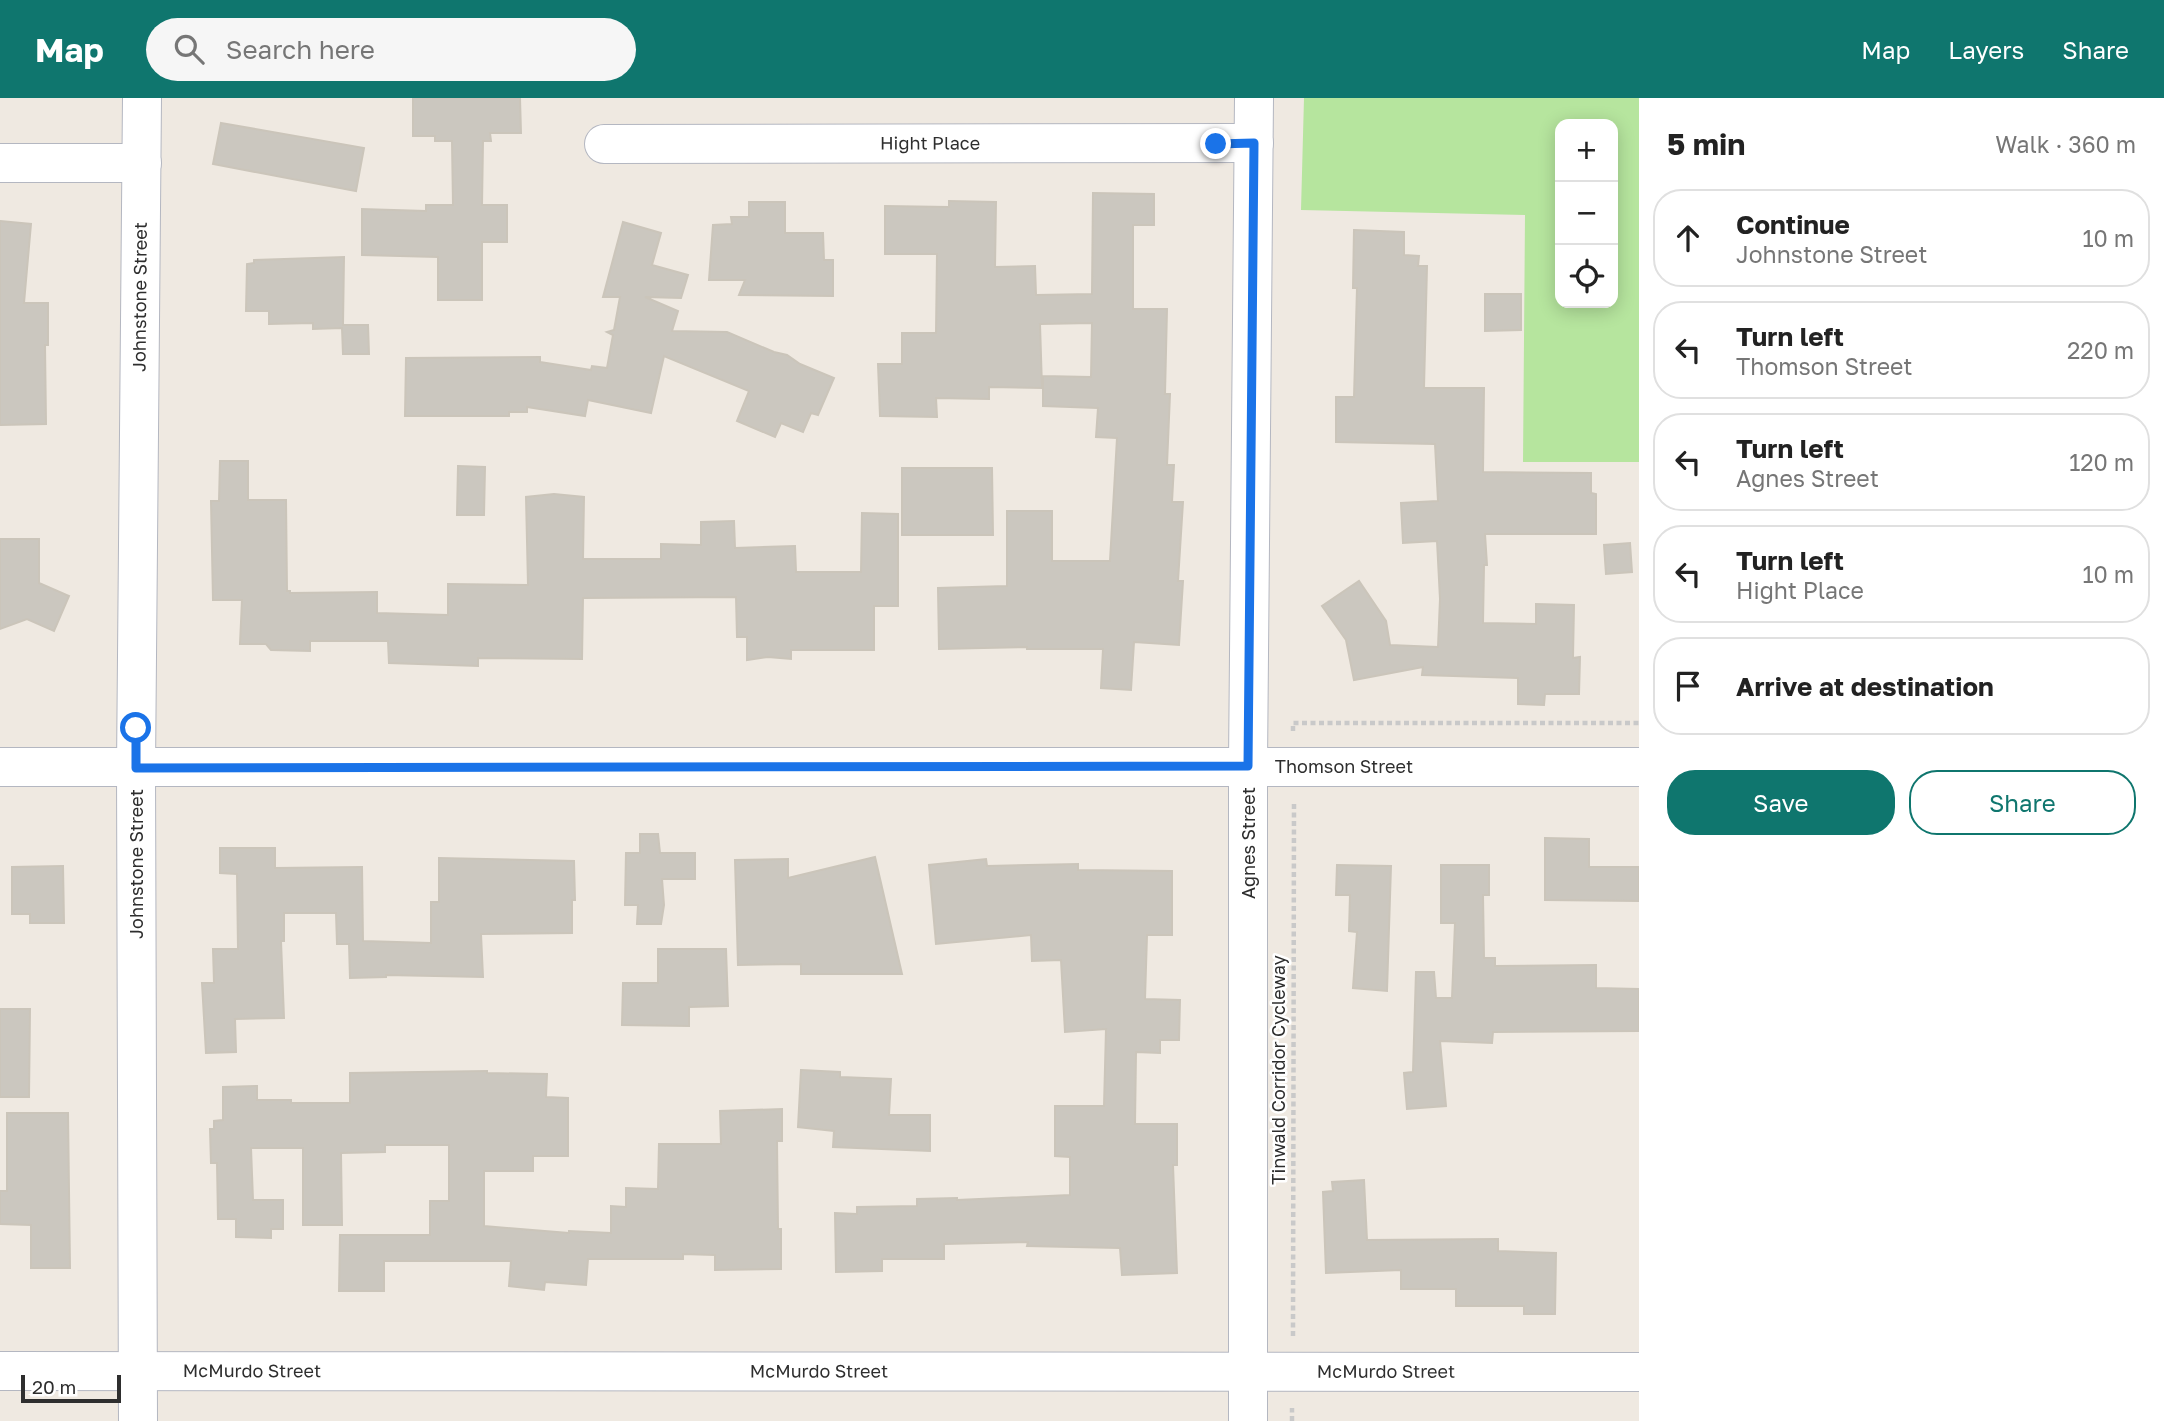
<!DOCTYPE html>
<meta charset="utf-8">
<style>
:root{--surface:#fff;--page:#f6f6f6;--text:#222;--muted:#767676;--line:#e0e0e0;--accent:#0f766e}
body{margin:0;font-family:"Golos Text",sans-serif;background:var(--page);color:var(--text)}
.controls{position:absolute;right:21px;top:21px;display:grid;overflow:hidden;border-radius:14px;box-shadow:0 4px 18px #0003}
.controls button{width:63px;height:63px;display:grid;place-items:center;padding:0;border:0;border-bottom:2px solid var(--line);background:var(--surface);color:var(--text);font:35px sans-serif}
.scale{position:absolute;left:21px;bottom:18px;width:100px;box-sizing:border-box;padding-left:7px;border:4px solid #2e2e2e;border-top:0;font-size:19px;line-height:24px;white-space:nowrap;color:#2e2e2e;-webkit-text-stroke:5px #fff;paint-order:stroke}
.stop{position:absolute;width:21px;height:21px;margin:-16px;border:5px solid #1a73e8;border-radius:50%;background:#fff}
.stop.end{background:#1a73e8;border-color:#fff;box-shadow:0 2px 7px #0008}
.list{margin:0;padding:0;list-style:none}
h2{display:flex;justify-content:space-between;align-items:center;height:91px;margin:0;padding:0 28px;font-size:30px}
h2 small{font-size:23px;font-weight:400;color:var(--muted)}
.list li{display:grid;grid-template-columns:46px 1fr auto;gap:21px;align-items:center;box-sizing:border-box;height:98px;margin:0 14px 14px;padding:0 14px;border:2px solid var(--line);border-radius:28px}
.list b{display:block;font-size:26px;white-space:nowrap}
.list p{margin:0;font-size:23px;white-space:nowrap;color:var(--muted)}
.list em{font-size:23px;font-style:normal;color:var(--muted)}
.actions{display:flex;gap:14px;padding:21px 28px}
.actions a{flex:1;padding:16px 0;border:2px solid var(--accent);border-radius:28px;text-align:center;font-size:24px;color:var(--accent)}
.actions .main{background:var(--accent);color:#fff}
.icon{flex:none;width:38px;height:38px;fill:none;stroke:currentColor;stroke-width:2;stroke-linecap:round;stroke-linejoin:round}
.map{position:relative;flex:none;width:1639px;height:1323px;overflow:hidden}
header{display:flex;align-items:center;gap:42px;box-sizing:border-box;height:98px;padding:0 35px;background:var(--accent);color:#fff}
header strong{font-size:33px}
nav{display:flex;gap:38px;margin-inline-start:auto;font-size:24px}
.search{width:490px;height:63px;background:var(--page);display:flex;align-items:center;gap:18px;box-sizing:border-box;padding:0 24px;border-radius:38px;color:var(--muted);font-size:26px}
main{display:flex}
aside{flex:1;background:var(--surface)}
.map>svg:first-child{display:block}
.green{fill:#b6e59e;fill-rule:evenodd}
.building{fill:#cbc7bf;stroke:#cbc5ba;stroke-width:2}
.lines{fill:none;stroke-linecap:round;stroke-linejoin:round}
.street-casing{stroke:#b4b7c1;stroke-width:40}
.path{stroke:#c9c9c9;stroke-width:4.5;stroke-dasharray:5 3.5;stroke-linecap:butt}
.street{stroke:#fff;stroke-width:38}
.route{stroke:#1a73e8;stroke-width:9}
.labels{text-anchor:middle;stroke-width:5;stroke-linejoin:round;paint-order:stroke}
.street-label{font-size:18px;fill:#2e2e2e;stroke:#fff}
</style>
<header>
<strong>Map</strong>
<div class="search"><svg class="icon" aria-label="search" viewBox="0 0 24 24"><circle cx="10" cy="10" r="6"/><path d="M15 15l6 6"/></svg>Search here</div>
<nav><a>Map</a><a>Layers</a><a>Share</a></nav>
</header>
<main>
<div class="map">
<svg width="1639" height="1323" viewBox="0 0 1639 1323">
<rect width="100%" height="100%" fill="#efe9e1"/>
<path class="green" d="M1304 0H1639V364H1523L1525 117 1301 112ZM1560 26H1613V205H1560Z"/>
<g class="building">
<polygon points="413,0 520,0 521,35 490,35 491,43 483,43 482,107 507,107 507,144 482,144 482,202 438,202 438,159 362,157 362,111 426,113 426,107 453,107 452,43 435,43 435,38 413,38"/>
<polygon points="221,25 364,50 356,93 213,66"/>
<polygon points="1093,95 1154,96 1154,127 1133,127 1133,211 1167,211 1165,296 1170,296 1167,367 1174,367 1172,404 1183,404 1178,483 1183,483 1179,547 1134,544 1131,592 1101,590 1103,551 1027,551 1027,549 939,551 938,490 1007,488 1007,413 1052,413 1052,463 1110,463 1117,340 1096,339 1098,310 1043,308 1043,278 1091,279 1092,225 1040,226 1042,290 989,289 989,301 936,300 937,319 880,318 878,266 902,266 902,235 936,235 937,156 885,156 885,108 949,109 949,103 996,104 995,169 1035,168 1036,197 1092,196"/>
<polygon points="749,104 785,104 785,135 823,135 824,162 833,162 833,198 739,197 745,182 709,182 713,127 732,126 731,119 749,119"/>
<polygon points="0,123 31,126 24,205 48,205 48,247 45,247 46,326 0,327"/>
<polygon points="623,124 661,135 652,167 688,177 681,200 645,199 678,213 672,233 727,234 774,254 787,257 800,266 834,280 818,317 811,315 803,334 781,325 775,339 737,323 749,293 664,258 651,315 588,302 585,318 527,309 527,314 509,314 509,318 405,318 406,260 540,259 540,264 591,272 592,268 607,270 613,237 607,234 614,232 620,199 603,199"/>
<polygon points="1354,132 1404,134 1404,157 1419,158 1418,168 1427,168 1424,290 1484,290 1483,374 1591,375 1591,395 1596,396 1596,436 1485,436 1487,467 1484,467 1483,525 1536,526 1536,506 1574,507 1573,560 1580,559 1579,596 1545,596 1544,607 1518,606 1518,580 1422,577 1423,569 1354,582 1346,542 1322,508 1359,483 1386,523 1390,547 1438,549 1440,501 1437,443 1403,445 1401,405 1438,403 1435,346 1336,344 1336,299 1354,299 1357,190 1353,190"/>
<polygon points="344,159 343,227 368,227 369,256 343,256 342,230 313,231 313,225 269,226 269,213 246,213 247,166 254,165 254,162"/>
<polygon points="1485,196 1521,196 1521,232 1485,233"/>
<polygon points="220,363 248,363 248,402 286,402 287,493 290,493 290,495 377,494 377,515 448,517 448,486 528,487 526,399 554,396 584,399 583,461 661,461 661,446 701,447 701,424 734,423 735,450 795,448 796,474 861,474 862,415 898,416 898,508 874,508 874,552 791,552 791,561 768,559 747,562 747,539 737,539 736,499 583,500 582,561 478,560 478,568 389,565 388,543 310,543 310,553 271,552 266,546 240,546 242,502 213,502 211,403 219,403"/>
<polygon points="458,368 485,369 484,417 457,417"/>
<polygon points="902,370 992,370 993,437 902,437"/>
<polygon points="0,441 39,441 39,485 69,498 54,533 27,521 0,531"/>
<polygon points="1630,445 1632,474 1606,476 1604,447"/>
<polygon points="640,736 658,736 660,755 695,755 695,781 662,781 664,807 661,826 637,826 638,807 625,807 626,755 640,755"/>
<polygon points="1545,740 1589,741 1589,769 1639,769 1639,803 1545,802"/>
<polygon points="220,750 275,750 275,770 362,769 363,843 431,845 431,804 439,804 439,760 574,763 575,802 572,802 572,835 481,836 483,879 386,877 386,879 350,880 349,846 337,846 336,815 284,815 284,843 281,843 284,920 235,921 236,954 206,955 202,885 214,885 213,851 238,851 237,776 220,775"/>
<polygon points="875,759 902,876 801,876 801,866 738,867 735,762 788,761 788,780"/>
<polygon points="986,761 987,768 1078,766 1078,772 1172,773 1172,837 1147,837 1145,901 1180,902 1179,942 1160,942 1160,955 1136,954 1135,1026 1177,1026 1177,1067 1173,1067 1177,1175 1122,1177 1120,1150 1027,1148 1028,1144 944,1146 944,1161 882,1161 882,1173 836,1174 835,1115 857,1116 857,1109 917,1108 917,1101 957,1100 957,1102 1070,1097 1070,1059 1055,1058 1055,1008 1104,1008 1106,931 1065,934 1061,862 1032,863 1031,837 936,846 929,767"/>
<polygon points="1337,767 1391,768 1387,893 1353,890 1357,834 1349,833 1350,797 1336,797"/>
<polygon points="1441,767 1489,767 1489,797 1483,797 1484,860 1495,860 1495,868 1596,867 1596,890 1639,891 1639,933 1493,934 1492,945 1440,943 1446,1008 1407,1011 1404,975 1413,974 1416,874 1434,874 1436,900 1452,900 1455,825 1441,825"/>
<polygon points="63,768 64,825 30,825 30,816 12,816 12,769"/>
<polygon points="658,851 726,851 728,908 689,909 689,928 622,927 623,885 658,885"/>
<polygon points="0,911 30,911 29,999 0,999"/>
<polygon points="801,972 840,974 840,979 891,981 889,1017 930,1017 930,1053 833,1049 834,1033 798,1029"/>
<polygon points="487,973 487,975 547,976 546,999 568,1000 568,1058 533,1058 533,1073 484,1073 484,1128 569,1135 569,1133 611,1135 611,1108 626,1109 626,1090 658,1091 659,1046 721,1046 720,1013 782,1011 782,1043 777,1043 778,1131 781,1131 781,1171 715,1172 715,1157 683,1156 683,1161 588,1161 586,1187 545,1184 544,1192 509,1188 511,1163 384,1163 384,1193 339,1193 340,1137 430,1137 430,1103 449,1103 449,1047 385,1047 385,1054 341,1055 342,1127 303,1127 303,1050 251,1050 253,1102 283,1102 283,1131 271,1131 271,1140 236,1139 236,1121 218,1121 217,1065 211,1065 210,1031 214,1031 214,1023 223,1022 223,989 257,988 257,1002 291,1002 291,1005 350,1005 350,975"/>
<polygon points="7,1015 68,1015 70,1170 31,1170 31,1127 0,1126 0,1093 7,1093"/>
<polygon points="1364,1082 1367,1142 1498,1141 1498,1153 1556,1155 1555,1216 1524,1216 1524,1208 1456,1208 1456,1191 1401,1191 1401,1172 1326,1175 1323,1094 1333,1093 1332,1084"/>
</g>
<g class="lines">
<g class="street-casing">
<g id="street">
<path id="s1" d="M604 46 1254 45"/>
<polyline points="0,65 142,65"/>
<path id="s2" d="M0 669H1639"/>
<path id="s3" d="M0 1273 1639 1274"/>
<path id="s4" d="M138 1323 136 670 142 0"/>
<polyline points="1248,1323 1248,668 1254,0"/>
</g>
</g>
<g class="path">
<polyline points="1293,633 1293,625 1639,625"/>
<polyline points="1293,1238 1294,704"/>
<polyline points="1292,1323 1292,1310"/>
</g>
<use href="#street" class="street"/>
</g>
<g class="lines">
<polyline class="route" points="136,630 136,670 1248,668 1254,45 1216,46"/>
</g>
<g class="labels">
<g class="street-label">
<text dy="6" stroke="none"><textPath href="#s1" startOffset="326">Hight Place</textPath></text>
<text dy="6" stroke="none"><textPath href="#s4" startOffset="1124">Johnstone Street</textPath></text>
<text dy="6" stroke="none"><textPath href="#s2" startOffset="1344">Thomson Street</textPath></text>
<text transform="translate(1249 745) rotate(-90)" y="6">Agnes Street</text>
<text transform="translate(137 766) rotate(-90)" y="6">Johnstone Street</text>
<text transform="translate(1279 972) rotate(-90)" y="6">Tinwald Corridor Cycleway</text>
<text dy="6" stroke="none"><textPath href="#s3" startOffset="252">McMurdo Street</textPath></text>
<text dy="6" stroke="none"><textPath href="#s3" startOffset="819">McMurdo Street</textPath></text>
<text dy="6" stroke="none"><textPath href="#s3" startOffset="1386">McMurdo Street</textPath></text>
</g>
</g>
</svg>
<div class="controls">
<button>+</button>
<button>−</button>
<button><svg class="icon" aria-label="locate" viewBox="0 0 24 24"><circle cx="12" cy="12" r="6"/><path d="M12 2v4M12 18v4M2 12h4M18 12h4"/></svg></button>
</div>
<div class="scale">20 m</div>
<div class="stop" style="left:136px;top:630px"></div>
<div class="stop end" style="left:1216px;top:46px"></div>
</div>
<aside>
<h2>5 min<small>Walk · 360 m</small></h2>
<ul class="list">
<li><svg class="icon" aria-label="ahead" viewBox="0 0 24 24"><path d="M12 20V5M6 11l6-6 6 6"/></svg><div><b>Continue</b><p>Johnstone Street</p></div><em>10 m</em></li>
<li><svg class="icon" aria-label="left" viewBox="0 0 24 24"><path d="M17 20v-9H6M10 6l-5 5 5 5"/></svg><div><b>Turn left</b><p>Thomson Street</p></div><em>220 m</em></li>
<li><svg class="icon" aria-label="left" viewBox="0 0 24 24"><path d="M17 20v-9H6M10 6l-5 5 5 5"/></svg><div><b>Turn left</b><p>Agnes Street</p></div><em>120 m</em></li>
<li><svg class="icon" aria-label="left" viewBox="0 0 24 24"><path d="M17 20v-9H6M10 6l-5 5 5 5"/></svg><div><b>Turn left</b><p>Hight Place</p></div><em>10 m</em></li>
<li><svg class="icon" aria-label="arrive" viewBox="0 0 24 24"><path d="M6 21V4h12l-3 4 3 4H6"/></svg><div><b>Arrive at destination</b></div></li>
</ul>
<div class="actions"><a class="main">Save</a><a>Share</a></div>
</aside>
</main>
